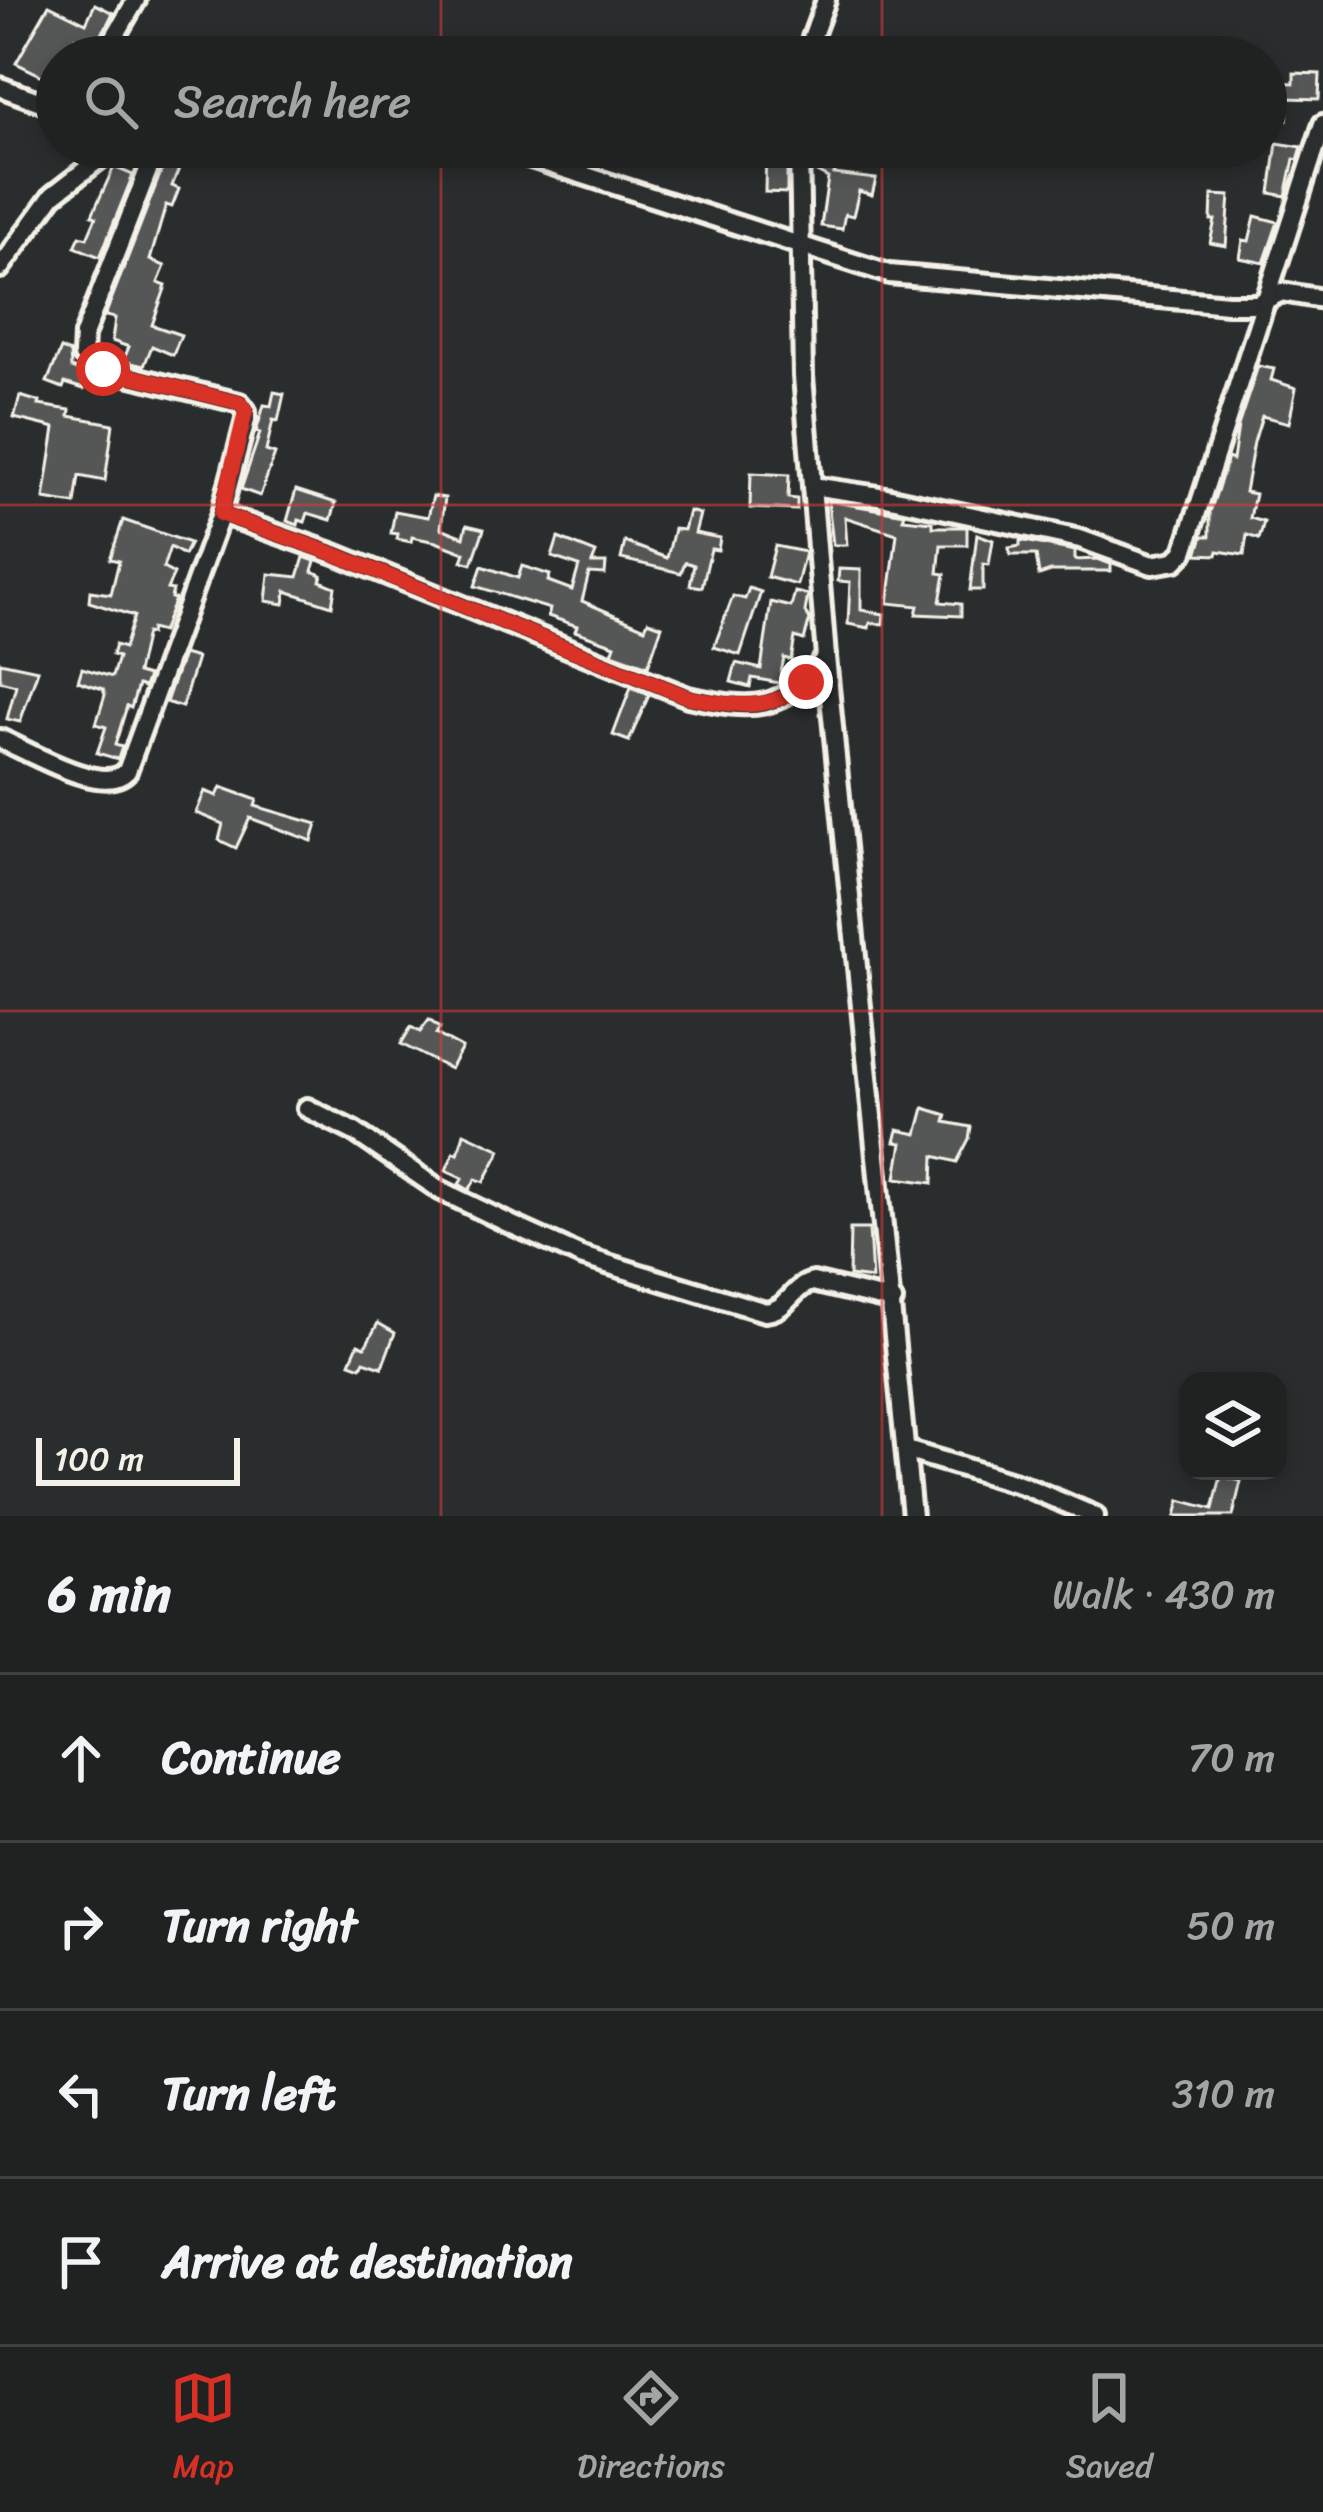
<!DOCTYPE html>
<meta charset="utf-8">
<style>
:root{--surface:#202222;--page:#2d2f2f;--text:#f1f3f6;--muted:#a2a4a5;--line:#3d3f40;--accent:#d93025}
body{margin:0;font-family:Sriracha,sans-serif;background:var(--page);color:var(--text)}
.controls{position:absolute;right:36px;bottom:36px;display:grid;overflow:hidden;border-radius:24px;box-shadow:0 6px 18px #0003}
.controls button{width:108px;height:108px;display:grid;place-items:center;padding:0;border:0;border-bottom:3px solid var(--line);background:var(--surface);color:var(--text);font:60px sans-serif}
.scale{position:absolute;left:36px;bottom:30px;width:204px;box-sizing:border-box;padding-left:12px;border:6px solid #f4f1e8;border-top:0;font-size:33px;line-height:42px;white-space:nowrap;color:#f4f1e8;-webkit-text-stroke:9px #2a2d2e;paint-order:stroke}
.stop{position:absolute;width:36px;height:36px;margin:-27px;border:9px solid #d93025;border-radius:50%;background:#fff}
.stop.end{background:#d93025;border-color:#fff;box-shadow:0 3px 12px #0008}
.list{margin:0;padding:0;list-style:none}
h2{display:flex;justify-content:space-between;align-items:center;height:156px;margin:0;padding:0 48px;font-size:51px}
h2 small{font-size:39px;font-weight:400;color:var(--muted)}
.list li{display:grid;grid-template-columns:78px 1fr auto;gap:36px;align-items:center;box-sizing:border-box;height:168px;padding:0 48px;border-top:3px solid var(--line)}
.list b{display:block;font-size:45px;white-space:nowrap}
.list em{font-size:39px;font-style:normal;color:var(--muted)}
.icon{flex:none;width:66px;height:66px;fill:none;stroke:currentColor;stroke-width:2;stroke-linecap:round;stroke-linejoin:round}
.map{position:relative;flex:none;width:1323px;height:1516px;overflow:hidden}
.search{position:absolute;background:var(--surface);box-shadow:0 6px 18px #0003;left:36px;right:36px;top:36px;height:132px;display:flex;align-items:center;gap:30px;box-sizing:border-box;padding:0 42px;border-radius:66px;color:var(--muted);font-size:45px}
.sheet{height:828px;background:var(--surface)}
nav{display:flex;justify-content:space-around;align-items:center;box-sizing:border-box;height:168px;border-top:3px solid var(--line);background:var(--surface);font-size:33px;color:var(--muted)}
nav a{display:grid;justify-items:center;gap:6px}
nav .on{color:var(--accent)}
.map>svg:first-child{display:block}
.building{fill:#555756;stroke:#f4f1e8;stroke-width:3}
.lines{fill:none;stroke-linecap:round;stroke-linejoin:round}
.minor-casing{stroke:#f4f1e8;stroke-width:26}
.minor{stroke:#2a2d2e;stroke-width:16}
.route{stroke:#d93025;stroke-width:15}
.grid{fill:none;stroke:#d93c3b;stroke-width:3;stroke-opacity:0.55}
</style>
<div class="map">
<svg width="1323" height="1516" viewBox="0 0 1323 1516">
<rect width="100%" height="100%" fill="#2a2d2e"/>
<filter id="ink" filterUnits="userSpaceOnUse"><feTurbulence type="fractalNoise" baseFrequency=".00833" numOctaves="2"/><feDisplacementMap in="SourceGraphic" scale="24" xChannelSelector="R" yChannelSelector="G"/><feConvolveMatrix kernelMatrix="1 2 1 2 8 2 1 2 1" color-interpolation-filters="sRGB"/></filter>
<g filter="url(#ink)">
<g class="building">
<polygon points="95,4 113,13 107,25 94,47 75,38 66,57 57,57 57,83 16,63 49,5 86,23"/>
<polygon points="1294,73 1320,74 1319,99 1288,98 1287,120 1269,118 1273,82 1294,83"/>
<polygon points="1277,143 1302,147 1298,160 1294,159 1286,196 1270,193"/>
<polygon points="766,147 782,147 780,165 787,165 787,193 765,192"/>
<polygon points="168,154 183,159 172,186 179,189 172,207 166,205 150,260 165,266 158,283 166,286 152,325 181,335 173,355 152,346 144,366 123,361 129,347 112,341 115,318 105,316"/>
<polygon points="822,154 840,163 834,174 876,179 872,195 859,191 853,216 845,214 842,229 821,226 828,178 813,170"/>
<polygon points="114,167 133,175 100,257 75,247 80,236 87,238 96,217 92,215"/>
<polygon points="1212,195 1230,196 1226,246 1210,243 1215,220 1211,220"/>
<polygon points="1255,216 1278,222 1264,263 1240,258 1243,240 1249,241"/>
<polygon points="61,349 70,353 71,368 88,374 84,389 65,383 63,388 47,382"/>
<polygon points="1258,366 1274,369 1271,380 1296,388 1289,423 1262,416 1254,442 1245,492 1255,494 1250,518 1264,522 1261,533 1259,539 1247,535 1244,555 1218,551 1217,555 1197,554 1203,536 1210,536 1210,512 1228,458 1233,460 1238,426"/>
<polygon points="274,392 284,394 278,421 273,420 266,451 275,454 260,496 241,489 260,433 256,432 264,405 271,406"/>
<polygon points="20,396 40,402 39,405 70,410 69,416 113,424 105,481 79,476 75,504 44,499 55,428 14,418"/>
<polygon points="751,473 789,475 788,498 797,499 797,510 750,508"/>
<polygon points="296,490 336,503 331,520 308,513 305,522 299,520 298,525 287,521"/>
<polygon points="433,496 445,498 441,528 464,537 467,525 484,529 472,564 462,561 465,553 436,542 412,537 411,542 397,539 398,534 391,533 395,511 428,517"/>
<polygon points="828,501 905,514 903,519 933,522 933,527 967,527 967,545 941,545 938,573 945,574 940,602 961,604 961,616 916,614 918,606 888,603 897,534 845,517 847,545 833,545"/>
<polygon points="689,511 700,514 695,533 720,538 718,550 711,549 702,587 690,585 694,565 685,562 681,573 621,559 625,542 667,558 674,529 684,530"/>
<polygon points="123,520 190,543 184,555 170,547 163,568 174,574 167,589 173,590 171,598 175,599 162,632 151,629 150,634 146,633 137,673 148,676 144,687 138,685 131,708 127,706 115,745 122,747 118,759 97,753 106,727 96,724 105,695 103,689 78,681 82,668 112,677 118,657 112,655 115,645 124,648 134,616 89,602 90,591 111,594 119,561 110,559"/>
<polygon points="977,534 993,540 989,565 983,564 983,590 970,590"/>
<polygon points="558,538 596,553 592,563 606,563 605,574 589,573 582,601 645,628 648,621 662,626 648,666 612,653 615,645 575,631 577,626 548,616 550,609 475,586 482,566 518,578 522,566 550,575 548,581 572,590 579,566 552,557"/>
<polygon points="1020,540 1075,551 1075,560 1097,559 1111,564 1111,571 1051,571 1039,575 1036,555 1010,555 1009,548 1020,546"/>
<polygon points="775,546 805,552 797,585 767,577"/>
<polygon points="304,557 315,561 312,571 322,575 320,581 335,587 332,606 286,591 284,604 266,601 269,574 298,577"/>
<polygon points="839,569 861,570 861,610 884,614 883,624 870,623 869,628 848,624 850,582 838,581"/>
<polygon points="749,588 761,592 740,655 714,647 733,596 745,599"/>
<polygon points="795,592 808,595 805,612 810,619 804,640 795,637 791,660 784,658 779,683 752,678 750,687 731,682 736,663 761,669 771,602 791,607"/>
<polygon points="183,654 197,658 182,707 166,702"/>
<polygon points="0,662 38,670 20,722 7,719 16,685 0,681"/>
<polygon points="631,687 649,695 629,741 613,735"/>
<polygon points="221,787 257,800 255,806 317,824 312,841 250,818 236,848 219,840 223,824 196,813 205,791 217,796"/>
<polygon points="429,1020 440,1028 436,1034 462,1048 450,1069 401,1044 411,1027 420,1032"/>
<polygon points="924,1108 947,1115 945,1122 971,1127 969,1139 957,1162 934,1156 933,1183 896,1178 902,1143 895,1142 898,1130 917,1134"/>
<polygon points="464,1133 501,1150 484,1182 476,1179 469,1190 459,1184 463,1178 446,1170 454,1152 458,1154"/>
<polygon points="850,1229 869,1229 872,1279 849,1276"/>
<polygon points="378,1323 395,1333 382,1367 364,1361 361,1367 350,1363 358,1344 365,1347"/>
<polygon points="1221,1476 1241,1481 1233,1516 1176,1516 1180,1500 1213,1509"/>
</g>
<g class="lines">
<g class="minor-casing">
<g id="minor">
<polyline points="103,57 136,0"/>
<polyline points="805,57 826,0"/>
<polyline points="0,87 57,108"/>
<polyline points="497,147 889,274 1228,304 1257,304 1282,292 1323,299"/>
<polyline points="799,147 803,376 826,657 912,1516"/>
<polyline points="0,268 53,195 115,147"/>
<polyline points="812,486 886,497 1080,539 1152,565 1175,561 1184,552 1323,124"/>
<path d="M221 514 335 554 688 697C755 711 780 713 826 657"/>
<path d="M0 739C29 751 103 797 127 771L221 514 246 420V411L240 403 103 369 83 355 84 335 157 147"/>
<path d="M307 1108 355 1132 440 1190 510 1224 581 1256 765 1312C789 1310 792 1286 813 1282L893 1301"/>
<polyline points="906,1450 1022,1485 1095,1516"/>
</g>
</g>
<use href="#minor" class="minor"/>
</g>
</g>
<g class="lines" filter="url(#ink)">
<path class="route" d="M103 369 240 403 246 410 221 514 334 554 688 697C731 706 771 713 806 682"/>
</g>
<path class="grid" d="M441 0V57M882 0V57M441 147V1516M882 147V1516M0 505H1323M0 1011H1323"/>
</svg>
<div class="controls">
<button><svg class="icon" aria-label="layers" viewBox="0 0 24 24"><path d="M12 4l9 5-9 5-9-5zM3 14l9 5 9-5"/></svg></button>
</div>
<div class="scale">100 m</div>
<div class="stop" style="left:103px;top:369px"></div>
<div class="stop end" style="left:806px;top:682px"></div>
<div class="search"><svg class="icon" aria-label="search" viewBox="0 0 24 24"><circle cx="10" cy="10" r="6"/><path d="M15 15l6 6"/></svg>Search here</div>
</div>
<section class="sheet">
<h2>6 min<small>Walk · 430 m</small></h2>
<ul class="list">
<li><svg class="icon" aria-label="ahead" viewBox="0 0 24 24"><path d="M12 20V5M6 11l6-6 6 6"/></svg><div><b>Continue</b></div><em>70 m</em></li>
<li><svg class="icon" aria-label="right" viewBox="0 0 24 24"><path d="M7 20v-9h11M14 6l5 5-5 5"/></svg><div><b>Turn right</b></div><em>50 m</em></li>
<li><svg class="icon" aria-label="left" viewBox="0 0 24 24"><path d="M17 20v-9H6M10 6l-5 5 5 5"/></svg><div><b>Turn left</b></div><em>310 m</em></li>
<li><svg class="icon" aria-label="arrive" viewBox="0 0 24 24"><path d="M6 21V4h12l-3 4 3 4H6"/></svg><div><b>Arrive at destination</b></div></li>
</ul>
</section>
<nav>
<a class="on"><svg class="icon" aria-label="map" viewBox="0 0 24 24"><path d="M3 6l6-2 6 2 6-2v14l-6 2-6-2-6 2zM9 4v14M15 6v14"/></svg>Map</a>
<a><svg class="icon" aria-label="directions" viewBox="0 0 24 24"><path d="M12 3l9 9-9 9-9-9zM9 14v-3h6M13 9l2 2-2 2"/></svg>Directions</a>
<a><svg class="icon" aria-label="saved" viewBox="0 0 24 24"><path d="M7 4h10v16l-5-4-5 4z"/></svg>Saved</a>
</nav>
